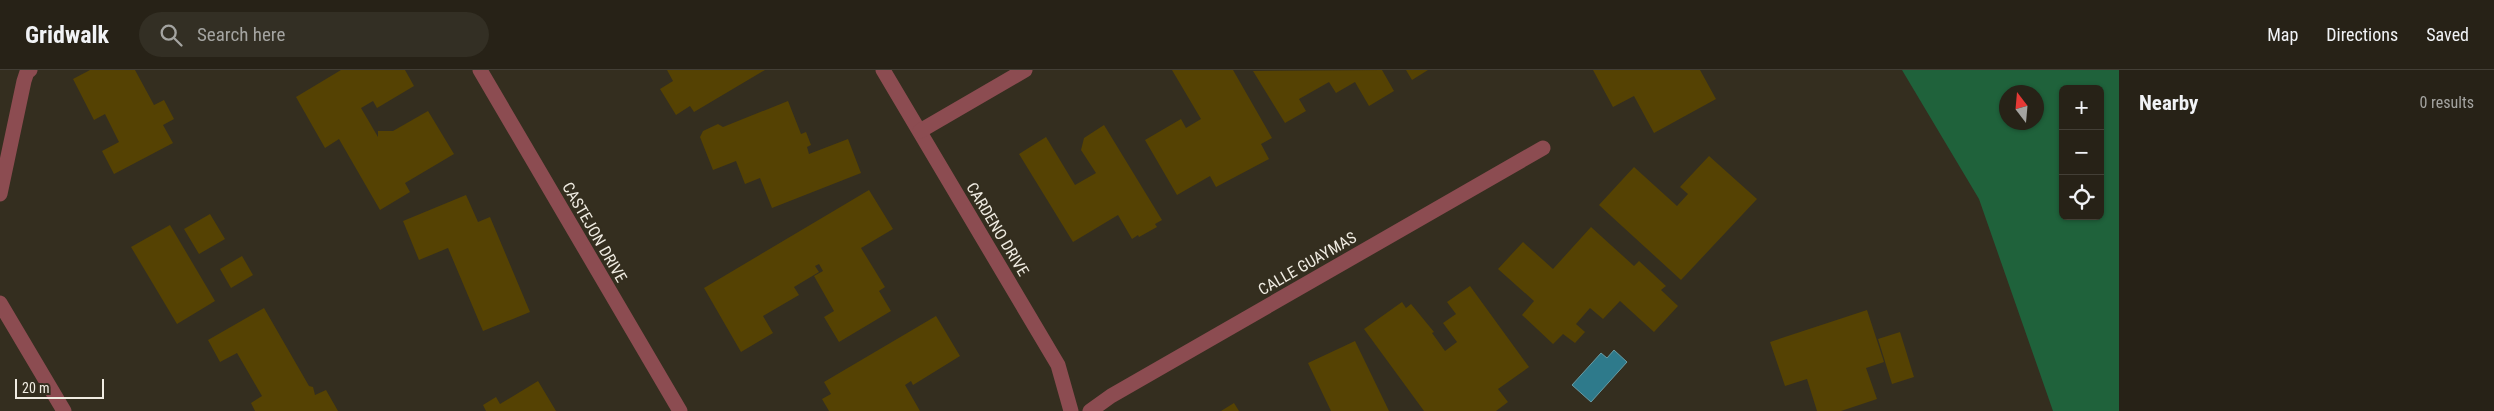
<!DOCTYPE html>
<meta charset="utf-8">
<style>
:root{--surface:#272217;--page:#332f24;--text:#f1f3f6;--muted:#a4a4a1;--line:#433f36}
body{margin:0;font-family:"Roboto Condensed",sans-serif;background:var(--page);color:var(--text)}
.controls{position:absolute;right:15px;top:15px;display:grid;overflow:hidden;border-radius:8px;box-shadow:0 1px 4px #0004}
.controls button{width:45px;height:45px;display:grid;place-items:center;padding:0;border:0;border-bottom:1px solid var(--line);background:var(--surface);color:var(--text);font:25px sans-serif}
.compass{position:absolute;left:1999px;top:15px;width:45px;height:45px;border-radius:50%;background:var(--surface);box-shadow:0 1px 4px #0004;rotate:344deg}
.scale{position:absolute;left:15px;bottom:12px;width:89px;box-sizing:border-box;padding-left:5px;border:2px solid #f0ece2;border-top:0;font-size:14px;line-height:18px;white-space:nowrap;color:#f0ece2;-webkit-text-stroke:4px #342e1f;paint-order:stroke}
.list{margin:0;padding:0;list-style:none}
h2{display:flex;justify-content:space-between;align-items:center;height:65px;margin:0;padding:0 20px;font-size:21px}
h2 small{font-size:16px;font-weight:400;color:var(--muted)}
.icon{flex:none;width:28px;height:28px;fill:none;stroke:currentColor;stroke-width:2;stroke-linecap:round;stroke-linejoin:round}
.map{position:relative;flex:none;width:2119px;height:341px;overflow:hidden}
header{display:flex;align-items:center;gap:30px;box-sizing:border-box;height:70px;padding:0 25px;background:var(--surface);border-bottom:1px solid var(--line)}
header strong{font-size:24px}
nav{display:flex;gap:28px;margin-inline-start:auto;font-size:18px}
.search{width:350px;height:45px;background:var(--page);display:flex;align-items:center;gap:12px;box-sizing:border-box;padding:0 18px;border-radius:28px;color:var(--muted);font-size:19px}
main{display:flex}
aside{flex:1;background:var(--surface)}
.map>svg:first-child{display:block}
.green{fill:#1f623b;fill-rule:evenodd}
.water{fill:#2e7a8b;stroke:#689ca5}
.building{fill:#554203}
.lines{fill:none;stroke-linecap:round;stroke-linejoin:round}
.minor{stroke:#8c4c51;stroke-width:15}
.labels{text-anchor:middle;stroke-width:4;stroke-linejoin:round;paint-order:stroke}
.street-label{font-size:16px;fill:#f0ece2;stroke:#342e1f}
</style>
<header>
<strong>Gridwalk</strong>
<div class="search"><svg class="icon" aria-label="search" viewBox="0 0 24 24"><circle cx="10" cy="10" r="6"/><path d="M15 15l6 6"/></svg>Search here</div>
<nav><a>Map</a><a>Directions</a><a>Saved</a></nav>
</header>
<main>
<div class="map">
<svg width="2119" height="341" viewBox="0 0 2119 341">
<rect width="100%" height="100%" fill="#342e1f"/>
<path class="green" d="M1902 0H2119V341H2053L1979 129ZM2063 19H2100V146H2063ZM2006 22H2036V52H2006Z"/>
<polygon class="water" points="1614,280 1627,292 1591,332 1572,315 1601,283 1607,288"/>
<g class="building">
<polygon points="90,0 135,0 154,35 164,30 174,49 163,55 173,73 114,104 102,81 119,72 105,44 94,50 73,9"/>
<polygon points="341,0 405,0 414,16 377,38 373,31 361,38 378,67 378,61 393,61 428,41 454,84 405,113 410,122 380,140 339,69 325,78 296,27"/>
<polygon points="667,0 765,0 694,42 690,36 676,45 660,19 673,11"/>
<polygon points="1172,0 1233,0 1272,68 1261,74 1269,89 1216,117 1210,106 1177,125 1145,70 1181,49 1186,58 1201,49"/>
<polygon points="1382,0 1394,21 1369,36 1355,12 1336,23 1329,12 1299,29 1306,41 1285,53 1253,1"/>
<polygon points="1406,0 1428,0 1412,10"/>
<polygon points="1593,0 1700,0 1716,29 1654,63 1634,26 1613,37"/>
<polygon points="788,31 801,64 806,62 811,75 807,77 809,84 848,69 861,103 772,138 760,108 745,114 736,91 713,100 700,67 703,61 718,54 723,57"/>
<polygon points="1104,55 1162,150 1155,154 1157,157 1139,167 1138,165 1132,169 1118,145 1073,172 1019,84 1046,67 1075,115 1096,103 1081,80 1084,68"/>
<polygon points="1709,86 1757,129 1681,210 1599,135 1634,97 1677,136 1688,124 1680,117"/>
<polygon points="869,120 893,159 861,178 885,217 879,221 891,241 839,272 824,247 834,241 814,206 823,201 819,194 815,196 819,202 794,217 799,225 763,246 773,263 741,282 704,218"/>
<polygon points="466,125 478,152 490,147 530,242 483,261 448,178 419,190 403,151"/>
<polygon points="210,144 225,169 199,184 184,159"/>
<polygon points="170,155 215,231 177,254 131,177"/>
<polygon points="1591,157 1634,196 1639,191 1666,216 1661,220 1678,236 1654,262 1620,231 1603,249 1590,238 1576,254 1585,262 1575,273 1563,264 1553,274 1522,245 1534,231 1498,199 1523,172 1553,199"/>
<polygon points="242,186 253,205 231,218 220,199"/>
<polygon points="1470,216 1529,297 1498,319 1508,332 1496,341 1424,341 1364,259 1402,232 1406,238 1411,234 1434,262 1432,263 1445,281 1457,272 1443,253 1456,244 1447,232"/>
<polygon points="264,238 309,316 313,317 315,325 326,320 338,341 255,341 251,333 262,326 237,283 220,292 208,270"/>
<polygon points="1867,240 1884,292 1866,298 1877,329 1841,341 1817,341 1807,309 1785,316 1770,272"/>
<polygon points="936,246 960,286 913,315 911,311 905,315 920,341 829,341 822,329 831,324 824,312"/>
<polygon points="1900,262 1914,307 1892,314 1878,269"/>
<polygon points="1355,271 1389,341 1331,341 1308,293"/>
<polygon points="538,311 556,341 486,341 483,335 496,327 500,334"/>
<polygon points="1234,333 1239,341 1221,341"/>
</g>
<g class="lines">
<g class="minor">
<polyline points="480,0 680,341"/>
<polyline points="883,0 1058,295 1071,341"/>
<polyline points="920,61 1025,0"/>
<polyline points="0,124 24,11 27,2 30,0"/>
<polyline points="0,233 64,341"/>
<polyline points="1090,341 1111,326 1543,78"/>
</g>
</g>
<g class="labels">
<g class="street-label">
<text transform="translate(998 159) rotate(59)" y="6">CARDENO DRIVE</text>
<text transform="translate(595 162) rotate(60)" y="6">CASTEJON DRIVE</text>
<text transform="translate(1307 193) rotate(-30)" y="6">CALLE GUAYMAS</text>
</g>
</g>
</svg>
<div class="controls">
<button>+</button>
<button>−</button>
<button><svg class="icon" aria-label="locate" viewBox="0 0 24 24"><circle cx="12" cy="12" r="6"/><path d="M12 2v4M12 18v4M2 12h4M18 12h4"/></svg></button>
</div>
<svg class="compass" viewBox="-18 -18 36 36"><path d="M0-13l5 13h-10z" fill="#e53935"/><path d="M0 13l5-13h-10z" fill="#a4a4a1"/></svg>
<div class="scale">20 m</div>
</div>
<aside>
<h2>Nearby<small>0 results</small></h2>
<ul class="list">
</ul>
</aside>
</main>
